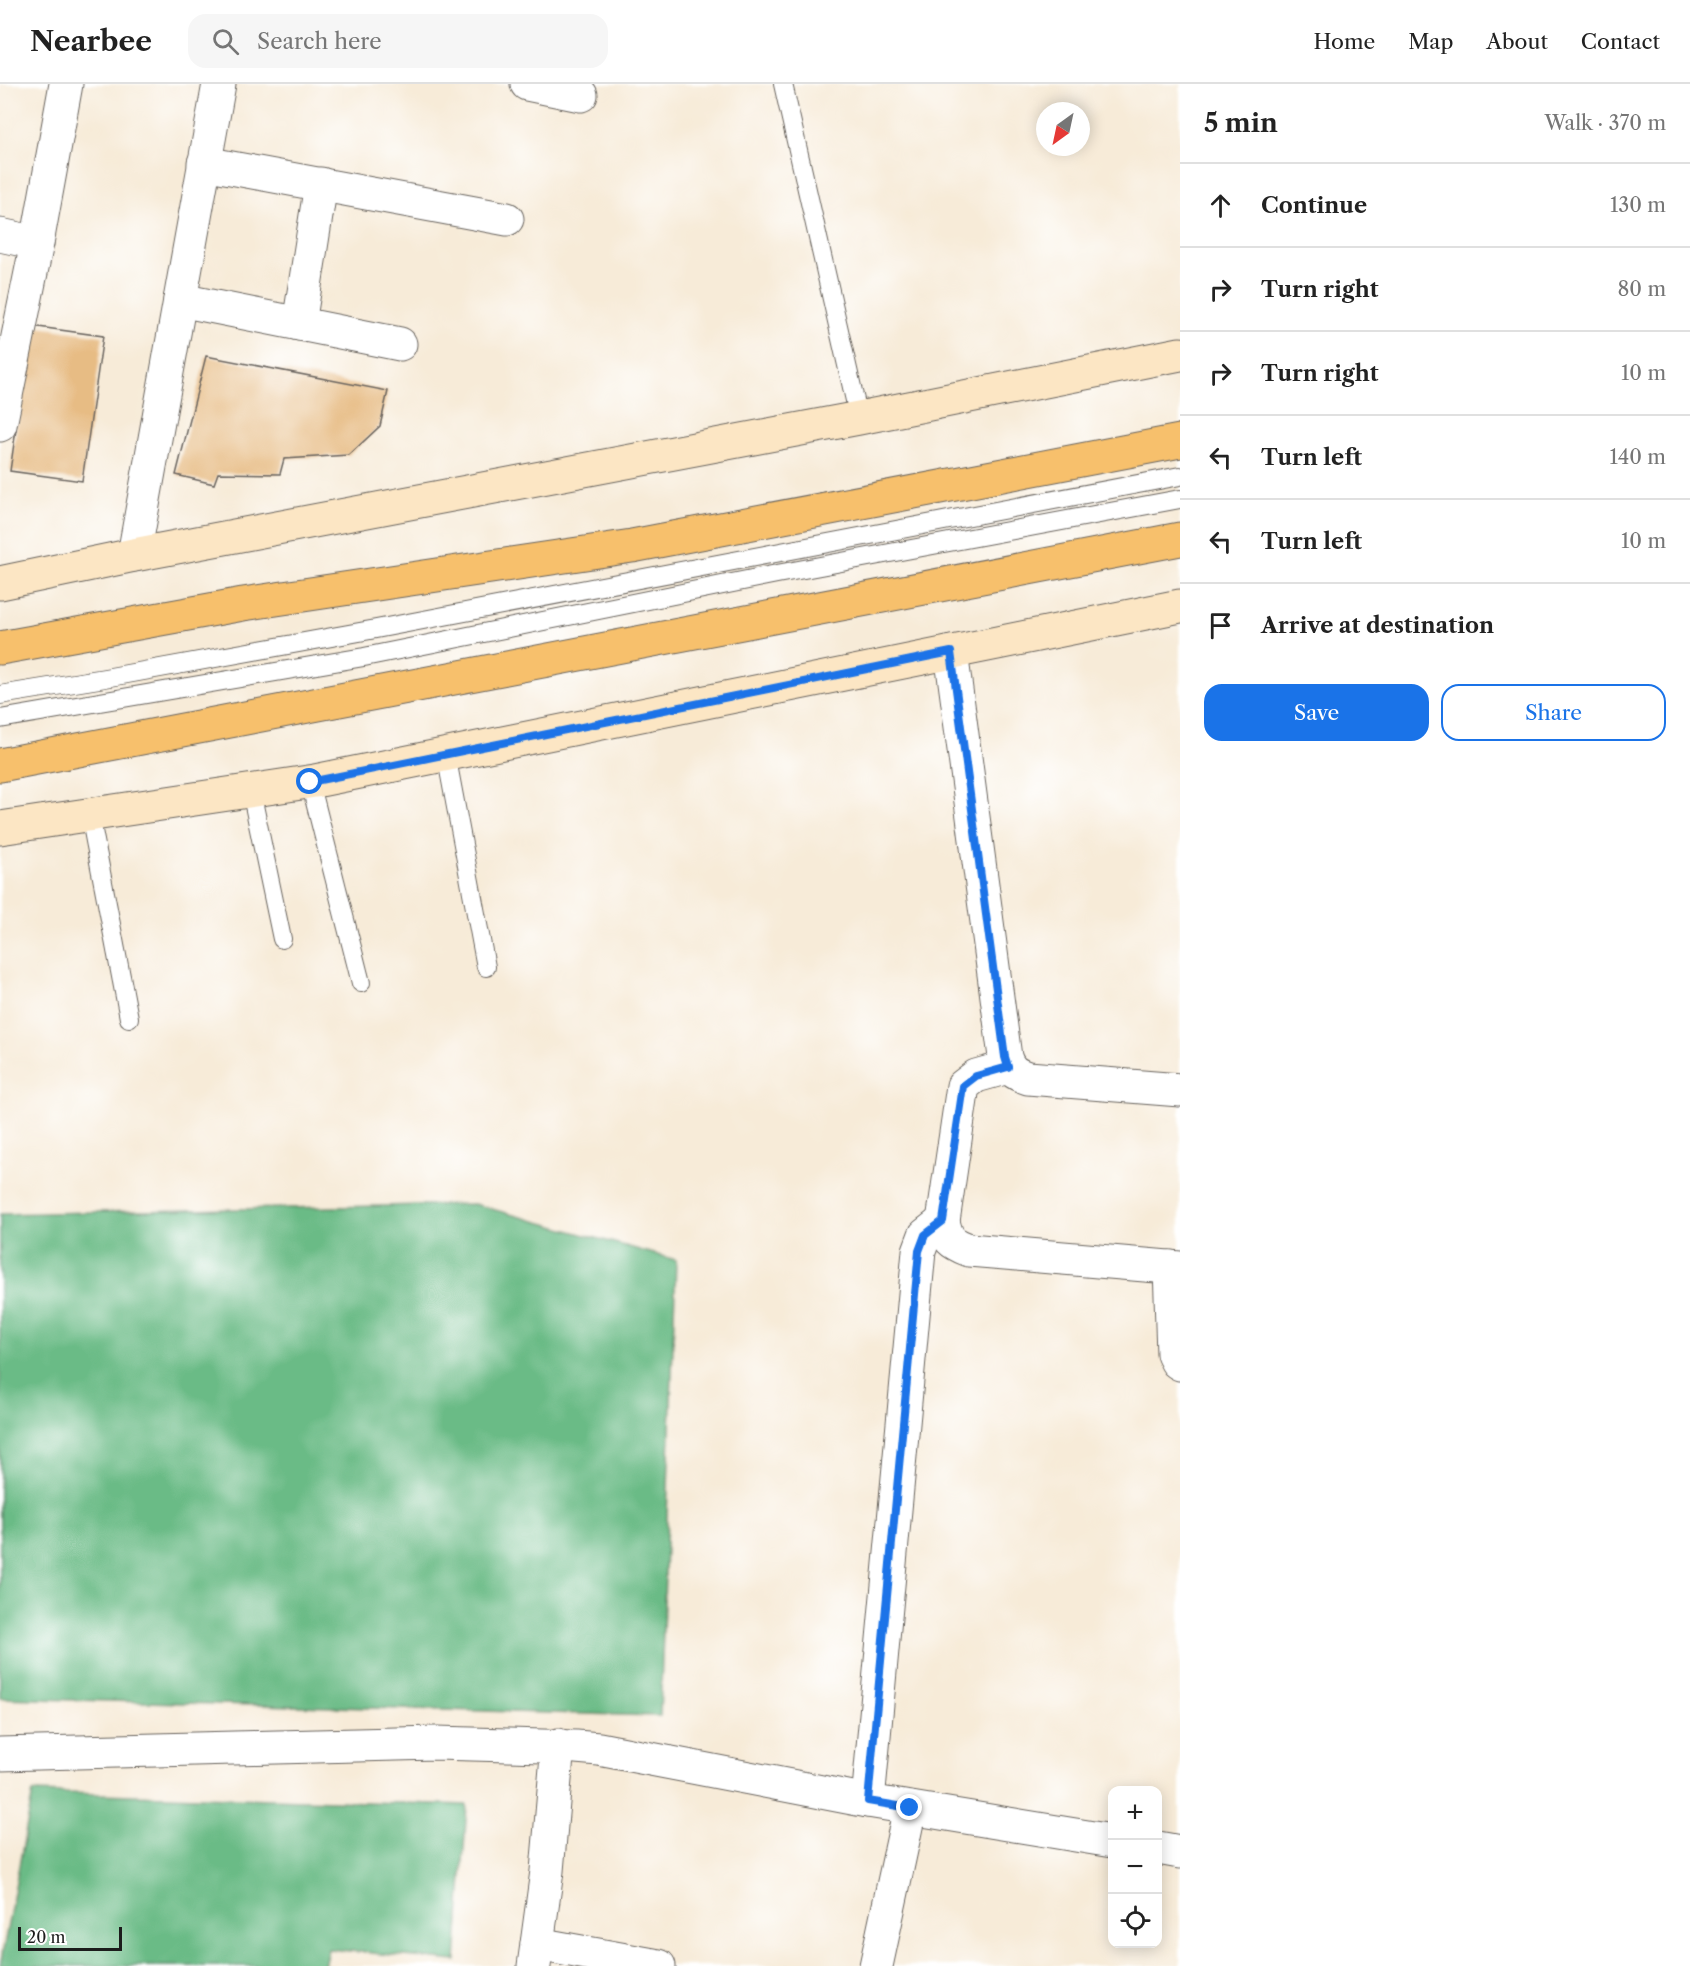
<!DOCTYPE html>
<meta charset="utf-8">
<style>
:root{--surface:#fff;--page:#f6f6f6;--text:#222;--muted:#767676;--line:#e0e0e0;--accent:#1a73e8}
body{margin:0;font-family:"Libre Caslon Text",serif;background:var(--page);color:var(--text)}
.controls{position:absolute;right:18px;bottom:18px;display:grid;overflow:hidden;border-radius:12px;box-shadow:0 3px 15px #0003}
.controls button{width:54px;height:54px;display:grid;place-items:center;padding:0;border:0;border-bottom:2px solid var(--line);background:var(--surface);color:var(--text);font:30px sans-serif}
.compass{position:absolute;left:1036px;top:18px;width:54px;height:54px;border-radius:50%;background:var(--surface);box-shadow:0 3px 15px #0003;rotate:213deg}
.scale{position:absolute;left:18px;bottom:15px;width:104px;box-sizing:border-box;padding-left:6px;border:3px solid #1c1c1c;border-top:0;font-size:16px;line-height:21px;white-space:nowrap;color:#1c1c1c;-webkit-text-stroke:4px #fff;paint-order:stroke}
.stop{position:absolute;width:18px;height:18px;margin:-14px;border:4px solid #1a73e8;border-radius:50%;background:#fff}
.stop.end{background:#1a73e8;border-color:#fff;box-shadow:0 2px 6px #0008}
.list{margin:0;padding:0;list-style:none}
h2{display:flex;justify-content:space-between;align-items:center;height:78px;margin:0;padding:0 24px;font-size:26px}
h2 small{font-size:20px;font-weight:400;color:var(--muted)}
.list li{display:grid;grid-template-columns:39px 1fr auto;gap:18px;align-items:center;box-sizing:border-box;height:84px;padding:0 24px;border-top:2px solid var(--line)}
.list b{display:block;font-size:22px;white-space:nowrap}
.list em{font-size:20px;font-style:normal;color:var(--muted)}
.actions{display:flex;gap:12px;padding:18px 24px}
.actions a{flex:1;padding:14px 0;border:2px solid var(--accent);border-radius:18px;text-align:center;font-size:21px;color:var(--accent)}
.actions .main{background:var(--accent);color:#fff}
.icon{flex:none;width:33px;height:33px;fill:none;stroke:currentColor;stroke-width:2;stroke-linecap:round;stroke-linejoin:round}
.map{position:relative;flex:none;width:1180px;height:1882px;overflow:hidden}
header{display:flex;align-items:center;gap:36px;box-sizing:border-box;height:84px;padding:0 30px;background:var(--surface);border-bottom:2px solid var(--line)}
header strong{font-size:28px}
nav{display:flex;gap:33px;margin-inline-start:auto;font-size:21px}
.search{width:420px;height:54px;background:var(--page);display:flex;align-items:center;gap:15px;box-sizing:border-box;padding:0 21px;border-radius:18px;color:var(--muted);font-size:22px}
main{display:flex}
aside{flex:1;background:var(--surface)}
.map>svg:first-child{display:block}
.forest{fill:#6bbb86;stroke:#446c51;stroke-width:1.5}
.building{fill:#e7bc84}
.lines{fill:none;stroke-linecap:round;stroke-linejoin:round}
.lane-casing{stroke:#69645e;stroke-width:20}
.street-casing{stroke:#69645e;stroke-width:35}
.secondary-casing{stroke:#69645e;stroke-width:35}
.primary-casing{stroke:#69645e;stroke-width:35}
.lane{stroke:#fff;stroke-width:18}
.street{stroke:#fff;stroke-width:33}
.secondary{stroke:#fce6c4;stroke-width:33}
.primary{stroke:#f7c06c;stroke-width:33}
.route{stroke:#1a73e8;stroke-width:8}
</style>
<header>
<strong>Nearbee</strong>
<div class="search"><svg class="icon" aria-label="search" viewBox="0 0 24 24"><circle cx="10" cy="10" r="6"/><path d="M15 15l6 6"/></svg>Search here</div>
<nav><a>Home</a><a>Map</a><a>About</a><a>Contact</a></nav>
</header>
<main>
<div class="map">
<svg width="1180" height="1882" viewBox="0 0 1180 1882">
<rect width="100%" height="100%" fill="#fff"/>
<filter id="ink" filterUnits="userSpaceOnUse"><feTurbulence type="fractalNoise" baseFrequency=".0167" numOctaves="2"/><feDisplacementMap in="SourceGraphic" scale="12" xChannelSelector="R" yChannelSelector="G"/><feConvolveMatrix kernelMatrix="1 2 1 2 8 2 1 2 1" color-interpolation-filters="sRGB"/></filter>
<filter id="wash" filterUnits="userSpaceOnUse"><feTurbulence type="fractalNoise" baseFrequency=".008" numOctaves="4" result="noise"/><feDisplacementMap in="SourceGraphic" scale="24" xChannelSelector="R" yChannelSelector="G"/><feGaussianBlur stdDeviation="1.35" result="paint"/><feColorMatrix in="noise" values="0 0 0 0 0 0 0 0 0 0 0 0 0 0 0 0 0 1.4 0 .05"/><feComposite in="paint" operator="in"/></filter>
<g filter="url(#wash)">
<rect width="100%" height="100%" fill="#f7ebd8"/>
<g class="forest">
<polygon points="474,1120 676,1176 660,1632 0,1614 0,1130"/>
<polygon points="33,1708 467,1721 456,1877 328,1865 324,1882 0,1882"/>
</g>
<g id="blocks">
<g class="building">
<polygon points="31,242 103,252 82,397 10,387"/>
<polygon points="206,272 388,307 380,342 349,371 284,375 280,390 218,389 214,400 176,391"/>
</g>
</g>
</g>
<g filter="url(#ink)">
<use href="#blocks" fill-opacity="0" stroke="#69645e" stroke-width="1.5"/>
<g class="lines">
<g class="lane-casing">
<g id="lane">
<polyline points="783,0 859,334"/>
<polyline points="0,611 105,594 376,545 1180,392"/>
<polyline points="0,635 364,573 777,490 1180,415"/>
<polyline points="446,670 486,883"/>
<polyline points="310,698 361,899"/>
<polyline points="251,707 282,855"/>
<polyline points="90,731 129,934"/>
</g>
</g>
<g class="street-casing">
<g id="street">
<polyline points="527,0 581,11"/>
<polyline points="204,79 507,135"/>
<polyline points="0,151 37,159"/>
<polyline points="180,216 400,260"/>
<polyline points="299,240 321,100"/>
<polyline points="0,341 37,159 66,0"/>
<polyline points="134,471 219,0"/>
<path d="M951 568 1005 973C1009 986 1015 990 1028 994L1180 1006"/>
<path d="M1008 983 976 992 963 1002 943 1137C947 1156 951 1159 969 1166L1180 1184"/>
<polyline points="1170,1183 1173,1270 1177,1278 1180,1280"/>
<polyline points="0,1670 436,1659 576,1663 599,1665 868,1717 1112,1757"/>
<polyline points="868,1717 919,1167 925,1151 943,1137"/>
<polyline points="1158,1764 1180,1768"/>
<polyline points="537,1860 659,1882"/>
<polyline points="534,1882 547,1787 558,1661"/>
<polyline points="876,1882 910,1724"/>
</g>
</g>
<g class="secondary-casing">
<g id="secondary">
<polyline points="0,499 134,471 859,334 1180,270"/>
<polyline points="0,744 315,697 1180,522"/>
</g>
</g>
<g class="primary-casing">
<g id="primary">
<polyline points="0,564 243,520 632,462 1180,357"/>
<path d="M0 681C393 604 786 527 1180 455"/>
</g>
</g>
<use href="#lane" class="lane"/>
<use href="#street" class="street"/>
<use href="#secondary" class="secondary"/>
<use href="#primary" class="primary"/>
</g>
</g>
<g class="lines" filter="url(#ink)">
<polyline class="route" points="310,698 951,568 1005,973 1008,983 976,992 963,1002 943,1137 925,1151 919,1167 868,1717 910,1724"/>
</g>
</svg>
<div class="controls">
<button>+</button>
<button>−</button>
<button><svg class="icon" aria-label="locate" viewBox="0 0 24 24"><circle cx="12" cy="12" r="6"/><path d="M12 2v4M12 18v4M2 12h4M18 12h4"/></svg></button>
</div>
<svg class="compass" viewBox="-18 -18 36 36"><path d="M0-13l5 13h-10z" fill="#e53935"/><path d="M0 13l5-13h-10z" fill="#767676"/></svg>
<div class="scale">20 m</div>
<div class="stop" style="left:310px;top:698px"></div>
<div class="stop end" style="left:910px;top:1724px"></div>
</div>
<aside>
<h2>5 min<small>Walk · 370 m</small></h2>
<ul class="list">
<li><svg class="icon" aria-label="ahead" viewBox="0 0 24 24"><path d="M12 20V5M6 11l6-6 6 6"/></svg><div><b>Continue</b></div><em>130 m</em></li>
<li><svg class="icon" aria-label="right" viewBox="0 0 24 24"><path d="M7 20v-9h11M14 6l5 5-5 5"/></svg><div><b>Turn right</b></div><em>80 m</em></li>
<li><svg class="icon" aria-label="right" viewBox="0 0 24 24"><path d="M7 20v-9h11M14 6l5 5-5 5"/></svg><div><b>Turn right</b></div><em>10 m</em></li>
<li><svg class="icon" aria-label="left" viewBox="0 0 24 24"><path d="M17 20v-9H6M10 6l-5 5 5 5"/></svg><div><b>Turn left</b></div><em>140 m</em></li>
<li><svg class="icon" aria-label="left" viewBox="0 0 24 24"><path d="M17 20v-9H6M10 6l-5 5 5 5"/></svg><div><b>Turn left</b></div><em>10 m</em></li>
<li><svg class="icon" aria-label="arrive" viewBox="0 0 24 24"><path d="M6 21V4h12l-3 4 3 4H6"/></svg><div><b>Arrive at destination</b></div></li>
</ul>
<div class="actions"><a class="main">Save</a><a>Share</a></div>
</aside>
</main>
